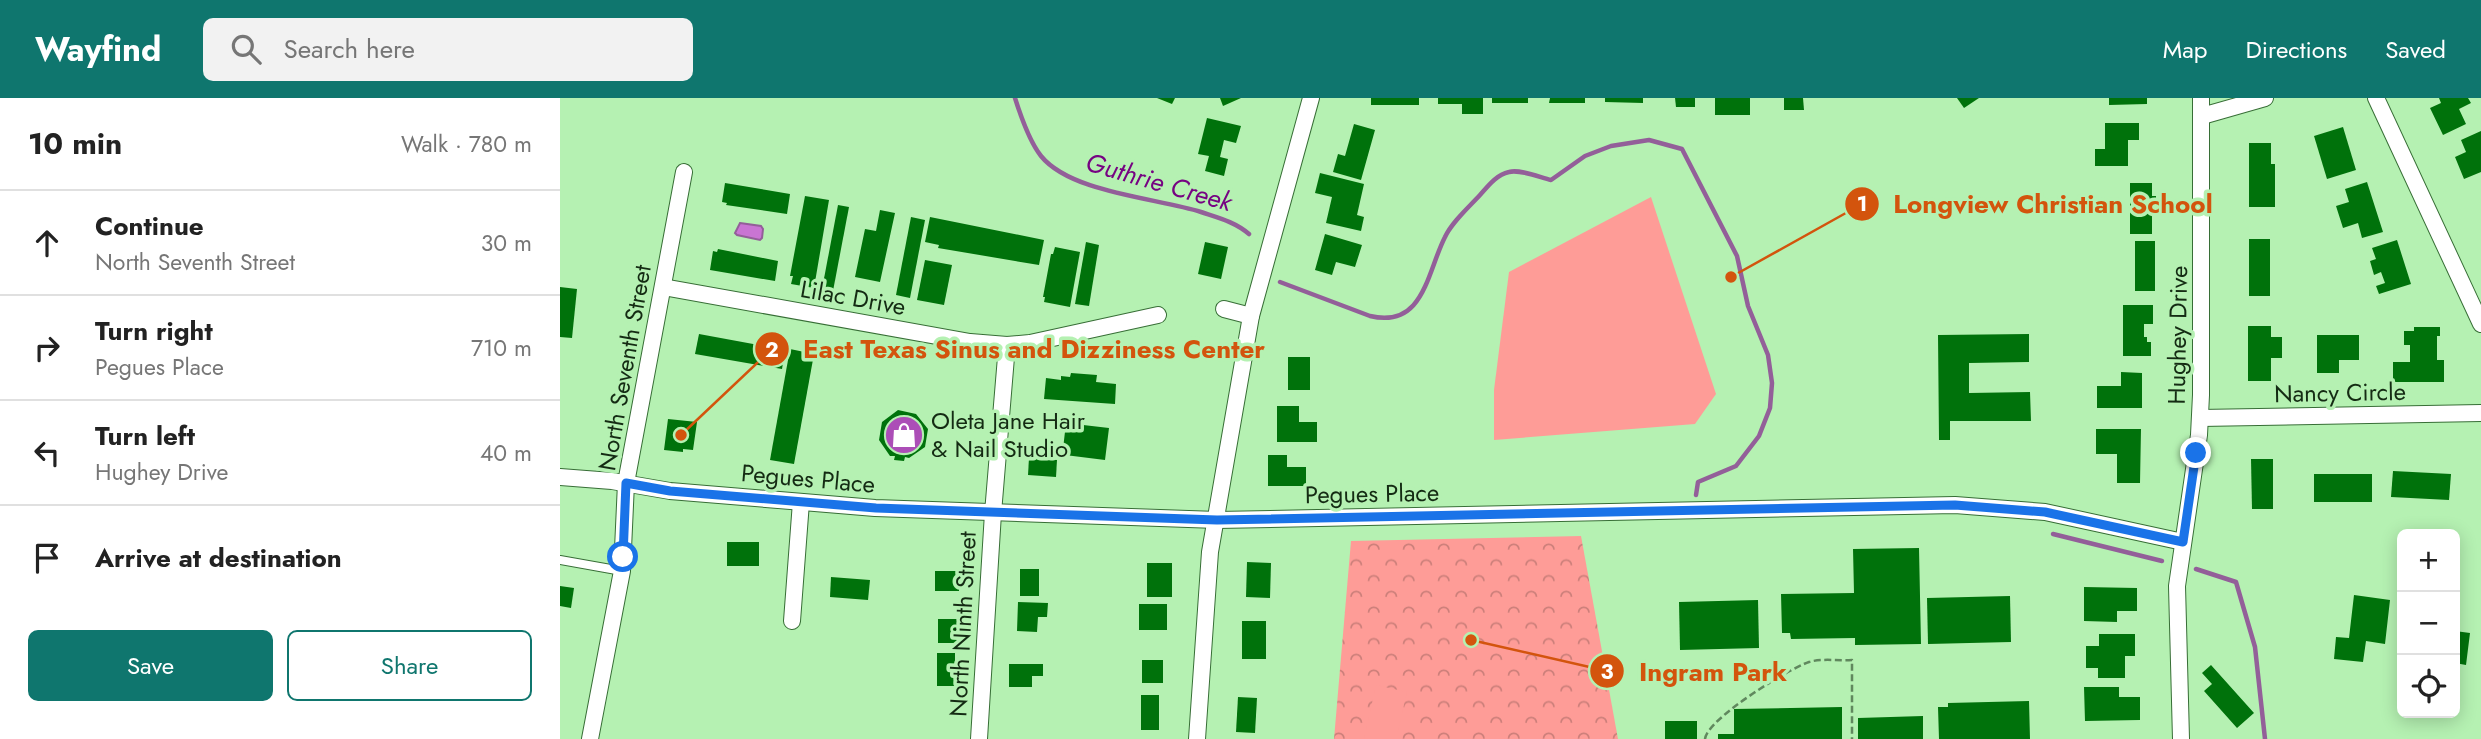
<!DOCTYPE html>
<meta charset="utf-8">
<style>
:root{--surface:#fff;--page:#f2f2f2;--text:#222;--muted:#767676;--line:#e0e0e0;--accent:#0f766e}
body{margin:0;font-family:Jost,sans-serif;background:var(--page);color:var(--text)}
.controls{position:absolute;right:21px;bottom:21px;display:grid;overflow:hidden;border-radius:10px;box-shadow:0 4px 18px #0003}
.controls button{width:63px;height:63px;display:grid;place-items:center;padding:0;border:0;border-bottom:2px solid var(--line);background:var(--surface);color:var(--text);font:35px sans-serif}
.stop{position:absolute;width:21px;height:21px;margin:-16px;border:5px solid #1a73e8;border-radius:50%;background:#fff}
.stop.end{background:#1a73e8;border-color:#fff;box-shadow:0 2px 7px #0008}
.list{margin:0;padding:0;list-style:none}
h2{display:flex;justify-content:space-between;align-items:center;height:91px;margin:0;padding:0 28px;font-size:30px}
h2 small{font-size:23px;font-weight:400;color:var(--muted)}
.list li{display:grid;grid-template-columns:46px 1fr auto;gap:21px;align-items:center;box-sizing:border-box;height:105px;padding:0 28px;border-top:2px solid var(--line)}
.list b{display:block;font-size:26px;white-space:nowrap}
.list p{margin:0;font-size:23px;white-space:nowrap;color:var(--muted)}
.list em{font-size:23px;font-style:normal;color:var(--muted)}
.actions{display:flex;gap:14px;padding:21px 28px}
.actions a{flex:1;padding:16px 0;border:2px solid var(--accent);border-radius:10px;text-align:center;font-size:24px;color:var(--accent)}
.actions .main{background:var(--accent);color:#fff}
.icon{flex:none;width:38px;height:38px;fill:none;stroke:currentColor;stroke-width:2;stroke-linecap:round;stroke-linejoin:round}
.map{position:relative;flex:none;width:1921px;height:641px;overflow:hidden}
header{display:flex;align-items:center;gap:42px;box-sizing:border-box;height:98px;padding:0 35px;background:var(--accent);color:#fff}
header strong{font-size:33px}
nav{display:flex;gap:38px;margin-inline-start:auto;font-size:24px}
.search{width:490px;height:63px;background:var(--page);display:flex;align-items:center;gap:18px;box-sizing:border-box;padding:0 24px;border-radius:10px;color:var(--muted);font-size:26px}
main{display:flex}
aside{flex:1;background:var(--surface)}
.map>svg:first-child{display:block}
.park{fill:url(#park-crowns)}
.pitch{fill:#fe9c97}
.water{fill:#c975d3;stroke:#935f99;stroke-width:2}
.lines{fill:none;stroke-linecap:round;stroke-linejoin:round}
.stream{stroke:#935f99;stroke-width:4.5}
.building{fill:#00720b}
.service-casing{stroke:#376e36;stroke-width:10}
.minor-casing{stroke:#376e36;stroke-width:18}
.path{stroke:#60885e;stroke-width:2.5;stroke-dasharray:7 3.5;stroke-linecap:butt}
.service{stroke:#fff;stroke-width:8}
.minor{stroke:#fff;stroke-width:16}
.route{stroke:#1a73e8;stroke-width:9}
.labels{text-anchor:middle;stroke-width:7;stroke-linejoin:round;paint-order:stroke}
.street-label{font-size:24px;fill:#142b13;stroke:#b5f1b2}
.poi-label{font-size:24px;fill:#142b13;stroke:#b5f1b2;text-anchor:start}
.water-label{font-size:26px;font-style:italic;fill:#760382;stroke:#b5f1b2}
.leader{fill:none;stroke:#d3540d;stroke-width:2.5}
.callout-dot{fill:#d3540d;stroke:#b5f1b2;stroke-width:2.5}
.mark-label{font-size:21px;text-anchor:middle;font-weight:bold;fill:#fff}
.callout-label{font-size:26px;text-anchor:middle;font-weight:bold;fill:#d3540d;stroke:#b5f1b2;stroke-width:7;stroke-linejoin:round;paint-order:stroke}
</style>
<header>
<strong>Wayfind</strong>
<div class="search"><svg class="icon" aria-label="search" viewBox="0 0 24 24"><circle cx="10" cy="10" r="6"/><path d="M15 15l6 6"/></svg>Search here</div>
<nav><a>Map</a><a>Directions</a><a>Saved</a></nav>
</header>
<main>
<aside>
<h2>10 min<small>Walk · 780 m</small></h2>
<ul class="list">
<li><svg class="icon" aria-label="ahead" viewBox="0 0 24 24"><path d="M12 20V5M6 11l6-6 6 6"/></svg><div><b>Continue</b><p>North Seventh Street</p></div><em>30 m</em></li>
<li><svg class="icon" aria-label="right" viewBox="0 0 24 24"><path d="M7 20v-9h11M14 6l5 5-5 5"/></svg><div><b>Turn right</b><p>Pegues Place</p></div><em>710 m</em></li>
<li><svg class="icon" aria-label="left" viewBox="0 0 24 24"><path d="M17 20v-9H6M10 6l-5 5 5 5"/></svg><div><b>Turn left</b><p>Hughey Drive</p></div><em>40 m</em></li>
<li><svg class="icon" aria-label="arrive" viewBox="0 0 24 24"><path d="M6 21V4h12l-3 4 3 4H6"/></svg><div><b>Arrive at destination</b></div></li>
</ul>
<div class="actions"><a class="main">Save</a><a>Share</a></div>
</aside>
<div class="map">
<svg width="1921" height="641" viewBox="0 0 1921 641">
<defs>
<pattern id="park-crowns" width="20" height="18" patternUnits="userSpaceOnUse" patternTransform="scale(1.75)"><rect width="20" height="18" fill="#fe9c97"/><path d="M2 6a3 3 0 1 1 6 0M12 15a3 3 0 1 1 6 0" fill="none" stroke="#cc7f7a"/></pattern>
</defs>
<rect width="100%" height="100%" fill="#b5f1b2"/>
<polygon class="park" points="1021,438 1058,641 774,641 791,443"/>
<g class="pitch">
<polygon points="1091,99 1156,296 1135,326 934,342 934,292 949,174"/>
<polygon points="816,587 847,594 836,641 804,641"/>
</g>
<polygon class="water" points="180,125 201,128 203,131 202,140 200,142 177,137 175,135"/>
<g class="lines">
<g class="stream">
<path d="M455 0C461 19 469 43 481 58 511 95 597 100 641 114 659 120 675 124 689 136"/>
<path d="M720 184 810 218C864 231 867 174 885 139 892 124 908 110 920 97 928 88 936 77 949 74 960 71 979 79 991 82L1025 58 1051 48 1089 42 1122 51 1177 158 1188 208 1208 257 1212 285 1210 310 1199 338 1176 368 1138 384 1136 397"/>
<polyline points="1493,436 1602,463"/>
<polyline points="1636,471 1676,484 1695,549 1705,641"/>
</g>
</g>
<g class="building">
<polygon points="597,0 615,0 612,6"/>
<polygon points="660,0 681,0 663,8"/>
<rect x="811" y="0" width="48" height="7"/>
<polygon points="878,0 923,0 923,16 902,16 902,6 878,6"/>
<rect x="932" y="0" width="36" height="5"/>
<polygon points="990,0 1025,0 1025,5 989,5"/>
<polygon points="1045,0 1083,0 1083,5 1045,4"/>
<polygon points="1115,0 1135,0 1135,9 1116,9"/>
<rect x="1155" y="0" width="35" height="17"/>
<polygon points="1224,0 1243,0 1244,12 1224,12"/>
<polygon points="1397,0 1419,0 1404,10"/>
<polygon points="1549,0 1587,0 1587,6 1549,7"/>
<polygon points="1879,0 1908,0 1911,5 1899,11 1906,26 1883,37 1870,10 1881,5"/>
<polygon points="647,20 681,28 676,45 664,42 660,59 668,61 664,78 645,73 649,58 638,56"/>
<polygon points="1545,25 1579,25 1579,42 1568,42 1568,68 1535,68 1535,51 1545,51"/>
<polygon points="794,26 815,32 801,82 773,74 778,56 785,58"/>
<polygon points="1783,29 1796,72 1767,81 1754,38"/>
<polygon points="1921,33 1921,74 1904,81 1895,59 1906,54 1901,42"/>
<polygon points="1689,45 1711,45 1711,66 1715,66 1715,109 1689,109"/>
<polygon points="760,75 804,86 797,117 804,119 801,133 766,125 772,99 755,95"/>
<polygon points="1807,84 1823,134 1802,140 1798,125 1783,130 1776,108 1789,104 1785,91"/>
<polygon points="165,85 230,96 227,116 166,107 167,105 162,104"/>
<polygon points="1570,85 1592,85 1592,98 1596,98 1596,111 1592,111 1592,136 1570,136"/>
<polygon points="245,98 269,102 254,190 231,186 233,178 230,178"/>
<polygon points="278,107 289,109 273,193 262,191"/>
<polygon points="320,112 335,115 320,184 295,179 305,131 316,133"/>
<polygon points="351,119 365,122 350,200 336,197"/>
<polygon points="370,119 484,142 479,167 378,150 379,147 365,144"/>
<polygon points="765,136 802,147 795,169 776,164 772,177 755,172"/>
<rect x="1689" y="141" width="21" height="57"/>
<polygon points="1837,142 1851,186 1819,196 1816,188 1825,185 1821,174 1814,177 1810,163 1816,161 1812,150"/>
<rect x="1575" y="143" width="20" height="50"/>
<polygon points="526,144 539,147 529,208 515,206"/>
<polygon points="645,144 668,149 661,181 638,176"/>
<polygon points="495,149 520,154 510,209 484,204 485,199 483,199 491,156 493,156"/>
<polygon points="158,151 218,163 215,183 150,172 153,153 157,154"/>
<polygon points="365,162 392,167 384,207 357,202"/>
<polygon points="0,189 17,191 12,240 0,239"/>
<polygon points="1563,207 1593,207 1593,226 1584,226 1584,239 1587,239 1587,244 1591,244 1591,258 1563,258"/>
<polygon points="1688,228 1711,228 1711,239 1722,239 1722,260 1711,260 1711,283 1688,283"/>
<polygon points="1854,229 1880,229 1880,238 1877,238 1877,262 1884,262 1884,284 1833,284 1833,264 1850,264 1850,247 1844,247 1844,233 1854,233"/>
<polygon points="139,236 225,252 222,271 135,256"/>
<polygon points="1469,236 1469,264 1409,265 1409,295 1470,294 1471,323 1390,323 1390,342 1379,342 1378,237"/>
<polygon points="1757,237 1799,237 1799,262 1779,262 1779,275 1757,275"/>
<polygon points="230,251 254,256 234,366 210,362"/>
<rect x="728" y="259" width="22" height="33"/>
<polygon points="1561,274 1582,275 1582,310 1537,310 1537,288 1561,288"/>
<polygon points="511,275 537,277 536,284 556,286 555,306 484,301 486,280 501,282 501,278 510,279"/>
<polygon points="717,308 739,308 739,324 757,324 757,344 717,344"/>
<polygon points="338,312 356,316 368,331 365,349 349,360 345,359 344,363 334,362 335,358 330,358 319,342 322,324"/>
<polygon points="108,321 137,324 133,352 123,351 123,354 104,352"/>
<polygon points="506,325 549,330 545,362 505,357 505,352 503,351"/>
<polygon points="1536,331 1581,331 1580,385 1557,385 1557,356 1536,356"/>
<polygon points="708,357 727,357 727,369 746,369 746,388 708,388"/>
<polygon points="469,360 497,362 496,379 468,377"/>
<polygon points="1691,361 1713,361 1713,411 1692,411"/>
<polygon points="1833,373 1891,376 1889,402 1831,399"/>
<rect x="1754" y="376" width="58" height="28"/>
<rect x="167" y="444" width="32" height="24"/>
<polygon points="1359,450 1361,546 1295,547 1295,540 1231,541 1230,535 1222,535 1221,496 1294,495 1293,451"/>
<polygon points="687,464 711,465 710,500 686,499"/>
<rect x="587" y="465" width="25" height="34"/>
<rect x="460" y="471" width="19" height="27"/>
<rect x="375" y="473" width="24" height="20"/>
<polygon points="271,479 310,482 308,502 270,499"/>
<polygon points="0,488 14,490 11,510 0,508"/>
<polygon points="1524,489 1577,490 1577,513 1557,513 1557,524 1524,523"/>
<polygon points="1794,497 1830,502 1825,546 1806,543 1803,564 1774,561 1776,539 1789,540"/>
<polygon points="1450,498 1451,544 1368,546 1367,500"/>
<polygon points="1198,502 1199,550 1120,552 1119,504"/>
<polygon points="458,504 488,505 487,519 478,519 477,534 457,533"/>
<rect x="579" y="506" width="28" height="26"/>
<rect x="378" y="521" width="20" height="24"/>
<rect x="682" y="523" width="24" height="38"/>
<polygon points="1895,533 1910,535 1906,567 1895,565"/>
<polygon points="1539,536 1575,536 1575,558 1565,558 1565,580 1538,580 1538,570 1526,570 1526,548 1539,548"/>
<rect x="377" y="555" width="18" height="33"/>
<rect x="582" y="562" width="21" height="23"/>
<polygon points="449,566 483,566 483,578 472,578 472,589 449,589"/>
<polygon points="1651,567 1694,615 1677,630 1644,593 1652,586 1642,575"/>
<polygon points="1524,589 1559,589 1559,599 1580,599 1580,622 1525,623"/>
<rect x="581" y="597" width="18" height="35"/>
<polygon points="678,599 697,600 695,635 676,634"/>
<polygon points="1469,603 1470,641 1379,641 1378,609 1388,609 1388,605"/>
<polygon points="1282,609 1282,641 1158,641 1158,636 1174,636 1174,611"/>
<polygon points="1363,618 1363,641 1298,641 1298,620"/>
<rect x="1105" y="623" width="32" height="18"/>
</g>
<g class="lines">
<g class="service-casing">
<polyline id="service" points="0,462 62,473"/>
</g>
<g class="minor-casing">
<g id="minor">
<polyline points="1816,0 1921,226"/>
<polyline points="1642,18 1705,0"/>
<polyline points="103,189 410,244 447,247 470,245 598,217"/>
<polyline points="664,211 691,218"/>
<polyline points="1640,320 1921,315"/>
<polyline points="0,379 52,383 110,393 315,410 657,422 1395,407 1485,414 1623,444"/>
<polyline points="232,523 241,404"/>
<polyline points="30,641 62,473 66,385 124,74"/>
<polyline points="419,641 433,415 447,247"/>
<polyline points="637,641 650,454 691,218 751,0"/>
<polyline points="1621,641 1617,488 1639,337 1641,297 1641,0"/>
</g>
</g>
<path class="path" d="M1145 641C1147 621 1228 571 1249 564 1262 560 1279 563 1292 562V641"/>
<use href="#service" class="service"/>
<use href="#minor" class="minor"/>
</g>
<g class="lines">
<polyline class="route" points="63,459 66,385 110,393 316,410 657,422 1395,407 1485,414 1623,444 1636,355"/>
</g>
<defs>
<g id="shop-disc" transform="scale(2.0125)"><circle r="9.5" fill="#ac4eb7" stroke="#b5f1b2"/><path d="M-5-2.5h2.3a2.7 3.5 0 0 1 5.4 0H5L5.5 6h-11ZM-1.5-2.5h3a1.5 2.3 0 0 0-3 0Z" fill="#fff"/></g>
</defs>
<g fill-rule="evenodd">
<use href="#shop-disc" x="344" y="337"/>
</g>
<g class="labels">
<g class="street-label">
<text transform="translate(293 200) rotate(10)" y="8">Lilac Drive</text>
<text transform="translate(1618 237) rotate(-89)" y="8">Hughey Drive</text>
<text transform="translate(65 270) rotate(-80)" y="8">North Seventh Street</text>
<text transform="translate(1780 295) rotate(-1)" y="8">Nancy Circle</text>
<text transform="translate(248 381) rotate(5)" y="8">Pegues Place</text>
<text transform="translate(812 396) rotate(-1)" y="8">Pegues Place</text>
<text transform="translate(403 526) rotate(-87)" y="8">North Ninth Street</text>
</g>
<g class="poi-label">
<text x="371" y="331">Oleta Jane Hair<tspan x="371" dy="28">&amp; Nail Studio</tspan></text>
</g>
<g class="water-label">
<text transform="translate(599 84) rotate(16)" y="9">Guthrie Creek</text>
</g>
</g>
<path class="leader" d="M1171 179L1302 106M121 337L212 251M911 542L1047 573"/>
<g class="callout-dot">
<circle cx="1171" cy="179" r="7"/>
<circle cx="121" cy="337" r="7"/>
<circle cx="911" cy="542" r="7"/>
<circle cx="1302" cy="106" r="18"/>
<circle cx="212" cy="251" r="18"/>
<circle cx="1047" cy="573" r="18"/>
</g>
<g class="mark-label">
<text x="1302" y="113">1</text>
<text x="212" y="259">2</text>
<text x="1047" y="581">3</text>
</g>
<g class="callout-label">
<text x="1493" y="115">Longview Christian School</text>
<text x="474" y="260">East Texas Sinus and Dizziness Center</text>
<text x="1153" y="583">Ingram Park</text>
</g>
</svg>
<div class="controls">
<button>+</button>
<button>−</button>
<button><svg class="icon" aria-label="locate" viewBox="0 0 24 24"><circle cx="12" cy="12" r="6"/><path d="M12 2v4M12 18v4M2 12h4M18 12h4"/></svg></button>
</div>
<div class="stop" style="left:63px;top:459px"></div>
<div class="stop end" style="left:1636px;top:355px"></div>
</div>
</main>
